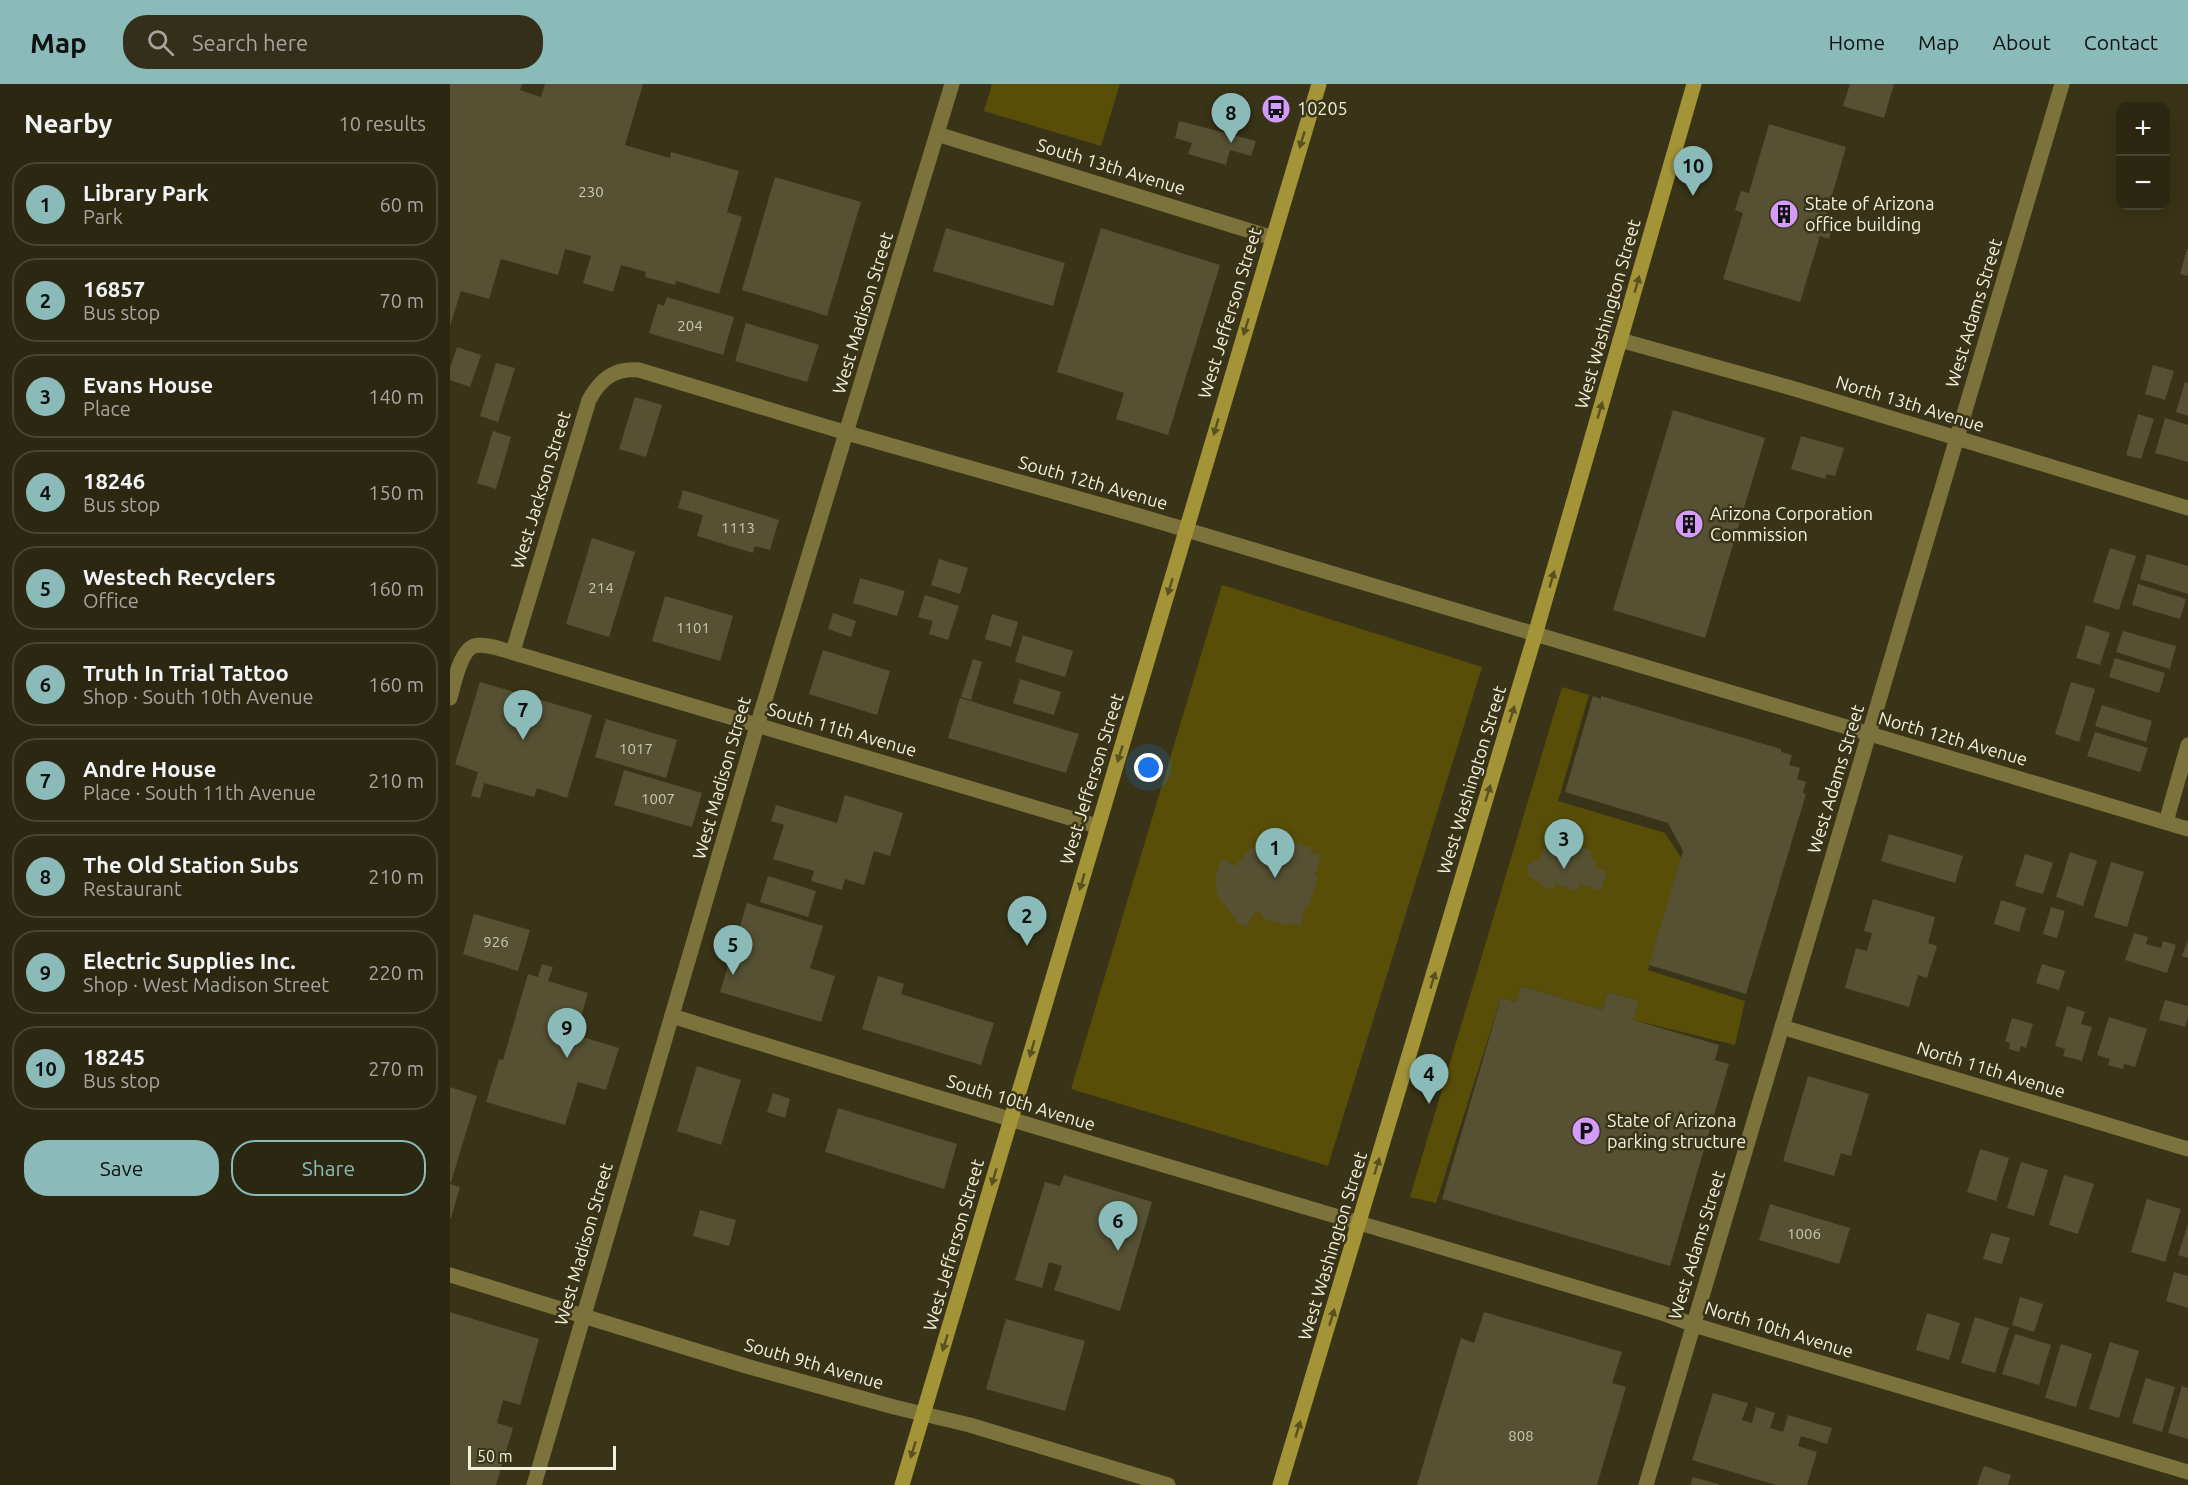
<!DOCTYPE html>
<meta charset="utf-8">
<style>
:root{--surface:#2b2711;--page:#332f1a;--text:#f1f3f6;--muted:#a6a59f;--line:#474431;--accent:#8bbbb9}
body{margin:0;font-family:Ubuntu,sans-serif;background:var(--page);color:var(--text)}
.controls{position:absolute;right:18px;top:18px;display:grid;overflow:hidden;border-radius:12px;box-shadow:0 6px 24px #0002}
.controls button{width:54px;height:54px;display:grid;place-items:center;padding:0;border:0;border-bottom:2px solid var(--line);background:var(--surface);color:var(--text);font:30px sans-serif}
.scale{position:absolute;left:18px;bottom:15px;width:148px;box-sizing:border-box;padding-left:6px;border:3px solid #f2efde;border-top:0;font-size:16px;line-height:21px;white-space:nowrap;color:#f2efde;-webkit-text-stroke:4px #393417;paint-order:stroke}
.you{position:absolute;left:699px;top:684px;width:21px;height:21px;margin:-15px;border:4px solid #fff;border-radius:50%;background:#1a73e8;box-shadow:0 0 0 9px #1a73e833}
.badge{display:grid;place-items:center;width:39px;height:39px;border-radius:50%;background:var(--accent);color:#111;font-size:20px;font-weight:700}
.pin{position:absolute;translate:-50% -50px;filter:drop-shadow(0 2px 3px #0008)}
.pin::after{content:'';position:absolute;top:32px;width:21px;height:18px;background:inherit;clip-path:polygon(0 0,100% 0,50% 100%)}
.list{margin:0;padding:0;list-style:none}
h2{display:flex;justify-content:space-between;align-items:center;height:78px;margin:0;padding:0 24px;font-size:26px}
h2 small{font-size:20px;font-weight:400;color:var(--muted)}
.list li{display:grid;grid-template-columns:39px 1fr auto;gap:18px;align-items:center;box-sizing:border-box;height:84px;margin:0 12px 12px;padding:0 12px;border:2px solid var(--line);border-radius:24px}
.list b{display:block;font-size:22px;white-space:nowrap}
.list p{margin:0;font-size:20px;white-space:nowrap;color:var(--muted)}
.list em{font-size:20px;font-style:normal;color:var(--muted)}
.actions{display:flex;gap:12px;padding:18px 24px}
.actions a{flex:1;padding:14px 0;border:2px solid var(--accent);border-radius:24px;text-align:center;font-size:21px;color:var(--accent)}
.actions .main{background:var(--accent);color:#111}
.icon{flex:none;width:33px;height:33px;fill:none;stroke:currentColor;stroke-width:2;stroke-linecap:round;stroke-linejoin:round}
.map{position:relative;flex:none;width:1738px;height:1401px;overflow:hidden}
header{display:flex;align-items:center;gap:36px;box-sizing:border-box;height:84px;padding:0 30px;background:var(--accent);color:#111}
header strong{font-size:28px}
nav{display:flex;gap:33px;margin-inline-start:auto;font-size:21px}
.search{width:420px;height:54px;background:var(--page);display:flex;align-items:center;gap:15px;box-sizing:border-box;padding:0 21px;border-radius:24px;color:var(--muted);font-size:22px}
main{display:flex}
aside{flex:1;background:var(--surface)}
.map>svg:first-child{display:block}
.green{fill:#594e08}
.building{fill:#565133}
.lines{fill:none;stroke-linecap:round;stroke-linejoin:round}
.street{stroke:#7b723c;stroke-width:15}
.secondary{stroke:#a49438;stroke-width:15}
.oneway{fill:#595121}
.labels{text-anchor:middle;stroke-width:5;stroke-linejoin:round;paint-order:stroke}
.number-label{font-size:15px;fill:#cbc8b3}
.poi-label{font-size:18px;fill:#f2efde;stroke:#393417;text-anchor:start}
.street-label{font-size:18px;fill:#f2efde;stroke:#393417}
</style>
<header>
<strong>Map</strong>
<div class="search"><svg class="icon" aria-label="search" viewBox="0 0 24 24"><circle cx="10" cy="10" r="6"/><path d="M15 15l6 6"/></svg>Search here</div>
<nav><a>Home</a><a>Map</a><a>About</a><a>Contact</a></nav>
</header>
<main>
<aside>
<h2>Nearby<small>10 results</small></h2>
<ul class="list">
<li><span class="badge">1</span><div><b>Library Park</b><p>Park</p></div><em>60 m</em></li>
<li><span class="badge">2</span><div><b>16857</b><p>Bus stop</p></div><em>70 m</em></li>
<li><span class="badge">3</span><div><b>Evans House</b><p>Place</p></div><em>140 m</em></li>
<li><span class="badge">4</span><div><b>18246</b><p>Bus stop</p></div><em>150 m</em></li>
<li><span class="badge">5</span><div><b>Westech Recyclers</b><p>Office</p></div><em>160 m</em></li>
<li><span class="badge">6</span><div><b>Truth In Trial Tattoo</b><p>Shop · South 10th Avenue</p></div><em>160 m</em></li>
<li><span class="badge">7</span><div><b>Andre House</b><p>Place · South 11th Avenue</p></div><em>210 m</em></li>
<li><span class="badge">8</span><div><b>The Old Station Subs</b><p>Restaurant</p></div><em>210 m</em></li>
<li><span class="badge">9</span><div><b>Electric Supplies Inc.</b><p>Shop · West Madison Street</p></div><em>220 m</em></li>
<li><span class="badge">10</span><div><b>18245</b><p>Bus stop</p></div><em>270 m</em></li>
</ul>
<div class="actions"><a class="main">Save</a><a>Share</a></div>
</aside>
<div class="map">
<svg width="1738" height="1401" viewBox="0 0 1738 1401">
<rect width="100%" height="100%" fill="#393417"/>
<g class="green">
<polygon points="542,0 670,0 651,62 534,27"/>
<polygon points="772,501 1032,583 878,1082 621,1005"/>
<polygon points="1112,603 1139,611 1108,717 1215,749 1232,775 1198,886 1295,917 1285,961 1183,936 1189,917 1158,908 1152,926 1071,902 1066,918 1051,914 986,1119 960,1113"/>
</g>
<g class="building">
<polygon points="0,0 72,0 70,6 91,13 95,0 193,0 175,61 220,74 221,68 289,87 277,128 292,133 269,210 226,197 225,201 195,193 196,188 171,181 163,208 133,199 141,172 115,165 108,191 51,175 39,215 11,207 0,242"/>
<polygon points="1400,0 1444,0 1434,34 1393,22"/>
<polygon points="729,37 806,57 801,72 780,66 776,81 738,70 742,59 725,54"/>
<polygon points="1319,40 1396,63 1376,132 1385,135 1379,155 1370,152 1350,218 1273,195 1293,129 1285,126 1291,107 1299,109"/>
<polygon points="325,93 411,118 377,232 292,206"/>
<polygon points="496,144 615,179 603,222 483,187"/>
<polygon points="651,144 770,181 718,351 666,335 674,309 607,288"/>
<polygon points="1737,165 1738,165 1738,192 1730,190"/>
<polygon points="217,213 284,233 273,271 199,249 208,220 214,222"/>
<polygon points="296,239 369,261 357,298 285,277"/>
<polygon points="7,263 31,271 20,303 0,296 0,284"/>
<polygon points="46,279 65,284 48,338 30,332"/>
<polygon points="1703,281 1724,287 1715,316 1695,310"/>
<polygon points="1735,298 1738,299 1738,332 1726,328"/>
<polygon points="185,313 212,321 196,373 169,365"/>
<polygon points="1223,326 1315,354 1255,554 1163,526"/>
<polygon points="1688,330 1704,335 1691,375 1676,371"/>
<polygon points="1715,334 1738,341 1738,378 1705,369"/>
<polygon points="43,347 61,353 46,405 27,399"/>
<polygon points="1351,352 1394,364 1385,392 1377,390 1375,395 1341,385"/>
<polygon points="233,406 329,436 320,466 305,462 303,469 247,452 253,431 228,424"/>
<polygon points="142,454 185,468 159,553 116,540"/>
<polygon points="1660,464 1686,472 1669,526 1643,518"/>
<polygon points="1697,470 1738,482 1738,510 1690,495"/>
<polygon points="489,475 518,484 510,510 481,501"/>
<polygon points="410,494 455,507 447,532 403,519"/>
<polygon points="1688,500 1736,515 1730,535 1682,521"/>
<polygon points="475,511 509,522 498,556 479,550 483,537 468,533"/>
<polygon points="215,512 283,532 270,577 202,557"/>
<polygon points="383,529 406,537 401,553 378,545"/>
<polygon points="542,530 568,538 561,563 535,555"/>
<polygon points="1636,541 1660,549 1650,581 1626,574"/>
<polygon points="1673,547 1726,562 1720,585 1666,568"/>
<polygon points="573,551 623,567 615,593 565,578"/>
<polygon points="373,566 440,587 427,631 359,610"/>
<polygon points="1665,574 1715,589 1709,609 1659,593"/>
<polygon points="523,575 532,578 521,616 511,613"/>
<polygon points="570,595 611,608 604,631 563,619"/>
<polygon points="30,598 142,631 117,714 87,704 84,713 34,699 30,714 21,712 28,688 5,680"/>
<polygon points="1621,598 1645,605 1629,658 1605,650"/>
<polygon points="1143,612 1151,615 1151,612 1331,665 1331,668 1342,671 1339,681 1350,684 1347,695 1356,698 1353,709 1356,710 1296,910 1199,881 1233,767 1218,739 1115,708"/>
<polygon points="510,614 629,650 616,689 498,654"/>
<polygon points="1652,621 1702,637 1696,658 1645,642"/>
<polygon points="156,635 227,656 216,694 145,673"/>
<polygon points="1645,648 1698,664 1690,688 1637,672"/>
<polygon points="174,686 252,709 242,743 164,721"/>
<polygon points="395,711 453,729 440,772 424,767 414,801 395,795 392,806 361,797 364,787 323,775 334,741 321,737 326,721 387,739"/>
<polygon points="1439,750 1513,772 1505,799 1431,777"/>
<polygon points="834,756 862,764 860,768 871,771 865,790 868,793 859,822 856,821 850,842 840,839 838,842 813,834 812,830 806,827 796,843 789,839 767,811 766,791 772,774 785,782 801,764 824,762 826,757 832,758"/>
<polygon points="1129,763 1142,767 1140,774 1147,776 1145,783 1157,787 1151,807 1129,800 1127,807 1105,800 1104,806 1089,801 1090,798 1078,792 1078,782 1086,776 1090,776 1093,767 1097,764 1127,772"/>
<polygon points="1620,768 1647,777 1633,822 1606,813"/>
<polygon points="1575,770 1603,779 1593,810 1565,802"/>
<polygon points="1661,778 1694,788 1677,843 1644,833"/>
<polygon points="318,792 366,807 358,833 310,818"/>
<polygon points="1423,815 1485,833 1478,859 1487,862 1477,894 1468,891 1459,923 1395,904 1406,864 1417,867 1422,849 1414,847"/>
<polygon points="1551,816 1576,824 1569,848 1544,840"/>
<polygon points="297,819 373,842 360,884 385,892 371,938 270,908"/>
<polygon points="1601,823 1615,827 1607,854 1593,850"/>
<polygon points="24,830 80,846 68,887 13,870"/>
<polygon points="1684,849 1698,853 1696,860 1711,864 1713,857 1726,861 1717,889 1675,876"/>
<polygon points="1738,856 1738,874 1732,872"/>
<polygon points="92,880 103,883 98,897 138,909 126,951 169,964 156,1006 128,998 115,1041 36,1018 49,975 53,976 78,890 88,893"/>
<polygon points="1592,880 1615,887 1609,906 1586,899"/>
<polygon points="428,892 454,900 451,910 544,939 531,981 412,945"/>
<polygon points="1071,902 1152,926 1158,908 1189,917 1183,936 1269,961 1265,976 1279,980 1220,1182 992,1115 1051,914 1066,918"/>
<polygon points="1715,916 1738,922 1738,933 1735,943 1709,936"/>
<polygon points="1617,922 1635,928 1631,940 1642,943 1632,977 1613,972 1615,965 1605,962"/>
<polygon points="1659,933 1697,945 1685,983 1674,980 1673,985 1658,981 1660,975 1647,971"/>
<polygon points="1562,934 1583,940 1576,964 1571,962 1569,968 1559,965 1560,959 1555,957"/>
<polygon points="247,982 291,996 271,1061 227,1047"/>
<polygon points="1358,992 1419,1010 1401,1072 1391,1069 1384,1092 1333,1077"/>
<polygon points="0,1003 27,1012 1,1098 0,1098"/>
<polygon points="323,1009 340,1015 335,1034 317,1028"/>
<polygon points="388,1024 507,1060 494,1105 375,1068"/>
<polygon points="1530,1065 1559,1074 1546,1117 1517,1108"/>
<polygon points="1571,1078 1598,1086 1584,1132 1557,1124"/>
<polygon points="614,1091 702,1118 670,1227 604,1206 612,1182 599,1178 592,1204 565,1196 595,1098 610,1102"/>
<polygon points="1614,1091 1644,1100 1628,1150 1599,1141"/>
<polygon points="0,1100 10,1103 1,1134 0,1134"/>
<polygon points="1697,1115 1731,1125 1715,1178 1681,1168"/>
<polygon points="1320,1120 1400,1144 1389,1180 1309,1156"/>
<polygon points="250,1126 286,1136 279,1162 243,1152"/>
<polygon points="1738,1140 1738,1174 1728,1171"/>
<polygon points="1541,1149 1560,1154 1552,1180 1533,1175"/>
<polygon points="1724,1188 1738,1192 1738,1224 1716,1217"/>
<polygon points="1570,1213 1593,1220 1584,1248 1562,1241"/>
<polygon points="0,1228 89,1255 70,1321 53,1316 47,1339 63,1344 46,1401 0,1401"/>
<polygon points="1034,1228 1172,1268 1162,1299 1176,1303 1147,1401 967,1401 1011,1254 1024,1259"/>
<polygon points="1477,1229 1510,1239 1499,1276 1466,1266"/>
<polygon points="1525,1233 1559,1244 1545,1289 1511,1279"/>
<polygon points="556,1235 635,1257 615,1327 536,1305"/>
<polygon points="1565,1250 1601,1261 1589,1301 1552,1290"/>
<polygon points="1660,1258 1689,1267 1669,1334 1639,1325"/>
<polygon points="1611,1260 1642,1270 1626,1323 1595,1314"/>
<polygon points="1696,1294 1725,1303 1712,1348 1682,1339"/>
<polygon points="1732,1302 1738,1304 1738,1355 1718,1349"/>
<polygon points="1263,1309 1298,1319 1292,1336 1302,1339 1306,1323 1325,1329 1320,1344 1333,1348 1338,1331 1382,1344 1377,1360 1351,1352 1348,1362 1367,1368 1357,1401 1326,1401 1242,1376"/>
<polygon points="1534,1382 1561,1391 1558,1401 1527,1401"/>
<polygon points="1243,1393 1268,1400 1268,1401 1240,1401"/>
</g>
<g class="lines">
<g class="street">
<polyline points="487,50 823,154"/>
<polyline points="1170,256 1345,305 1738,424"/>
<path d="M63 567 139 316C151 294 165 284 189 286L397 349 690 432 1738 745"/>
<path d="M0 614C4 600 10 567 24 562 31 560 37 562 44 563L647 742"/>
<polyline points="1716,738 1738,661"/>
<path d="M222 932C551 1035 882 1130 1212 1229L1244 1241 1738 1388"/>
<polyline points="1332,943 1738,1065"/>
<polyline points="0,1191 296,1282 444,1323 520,1341 718,1401"/>
<polyline points="84,1401 307,642 502,0"/>
<polyline points="1196,1401 1612,0"/>
</g>
<g class="secondary">
<polyline points="452,1401 869,0"/>
<polyline points="830,1401 1085,551 1244,0"/>
</g>
</g>
<defs><path id="oneway-solid" d="M-6-.8H1V-3.2L6.5 0L1 3.2V.8H-6Z" transform="scale(1.5)"/></defs>
<g class="oneway">
<use href="#oneway-solid" transform="translate(852 56) rotate(107)"/>
<use href="#oneway-solid" transform="translate(1187 200) rotate(-74)"/>
<use href="#oneway-solid" transform="translate(796 243) rotate(107)"/>
<use href="#oneway-solid" transform="translate(1150 326) rotate(-74)"/>
<use href="#oneway-solid" transform="translate(766 343) rotate(106)"/>
<use href="#oneway-solid" transform="translate(1102 495) rotate(-74)"/>
<use href="#oneway-solid" transform="translate(720 503) rotate(107)"/>
<use href="#oneway-solid" transform="translate(1062 630) rotate(-73)"/>
<use href="#oneway-solid" transform="translate(670 670) rotate(107)"/>
<use href="#oneway-solid" transform="translate(1038 709) rotate(-73)"/>
<use href="#oneway-solid" transform="translate(632 798) rotate(106)"/>
<use href="#oneway-solid" transform="translate(983 896) rotate(-73)"/>
<use href="#oneway-solid" transform="translate(582 965) rotate(106)"/>
<use href="#oneway-solid" transform="translate(927 1082) rotate(-73)"/>
<use href="#oneway-solid" transform="translate(544 1093) rotate(106)"/>
<use href="#oneway-solid" transform="translate(882 1233) rotate(-73)"/>
<use href="#oneway-solid" transform="translate(495 1259) rotate(107)"/>
<use href="#oneway-solid" transform="translate(848 1345) rotate(-73)"/>
<use href="#oneway-solid" transform="translate(463 1366) rotate(107)"/>
</g>
<defs>
<g id="bus-disc" transform="scale(1.5)"><circle r="9.5" fill="#d39cfc" stroke="#393417"/><path d="M-5-6H5V4H4V6H2V4H-2V6H-4V4H-5ZM-3.5-4V0h7V-4ZM-3.5 1.2v1.5H-2V1.2ZM2 1.2v1.5H3.5V1.2Z" fill="#111"/></g>
<g id="building-disc" transform="scale(1.5)"><circle r="9.5" fill="#d39cfc" stroke="#393417"/><path d="M-4-6H4V6H1V3H-1V6H-4ZM-2.5-4.3h1.7v1.8h-1.7ZM.8-4.3h1.7v1.8H.8ZM-2.5-1h1.7V.8h-1.7ZM.8-1h1.7V.8H.8Z" fill="#111"/></g>
<g id="parking-disc" transform="scale(1.5)"><circle r="9.5" fill="#d39cfc" stroke="#393417"/><path d="M-3.5-5.5H1a3.5 3.5 0 0 1 0 7H-1V5.5H-3.5ZM-1-3.4V-.6H.8a1.4 1.4 0 0 0 0-2.8Z" fill="#111"/></g>
</defs>
<g fill-rule="evenodd">
<use href="#bus-disc" x="826" y="25"/>
<use href="#building-disc" x="1334" y="130"/>
<use href="#building-disc" x="1239" y="440"/>
<use href="#parking-disc" x="1136" y="1047"/>
</g>
<g class="labels">
<g class="number-label">
<text x="141" y="113">230</text>
<text x="240" y="247">204</text>
<text x="288" y="449">1113</text>
<text x="151" y="509">214</text>
<text x="243" y="549">1101</text>
<text x="186" y="670">1017</text>
<text x="208" y="720">1007</text>
<text x="46" y="863">926</text>
<text x="1354" y="1155">1006</text>
<text x="1071" y="1357">808</text>
</g>
<g class="poi-label">
<text x="847" y="31">10205</text>
<text x="1355" y="126">State of Arizona<tspan x="1355" dy="21">office building</tspan></text>
<text x="1260" y="436">Arizona Corporation<tspan x="1260" dy="21">Commission</tspan></text>
<text x="1157" y="1043">State of Arizona<tspan x="1157" dy="21">parking structure</tspan></text>
</g>
<g class="street-label">
<text transform="translate(661 83) rotate(17)" y="6">South 13th Avenue</text>
<text transform="translate(413 229) rotate(-73)" y="6">West Madison Street</text>
<text transform="translate(780 229) rotate(-73)" y="6">West Jefferson Street</text>
<text transform="translate(1524 229) rotate(-73)" y="6">West Adams Street</text>
<text transform="translate(1158 230) rotate(-74)" y="6">West Washington Street</text>
<text transform="translate(1460 320) rotate(17)" y="6">North 13th Avenue</text>
<text transform="translate(643 399) rotate(16)" y="6">South 12th Avenue</text>
<text transform="translate(91 406) rotate(-73)" y="6">West Jackson Street</text>
<text transform="translate(392 646) rotate(16)" y="6">South 11th Avenue</text>
<text transform="translate(1503 655) rotate(16)" y="6">North 12th Avenue</text>
<text transform="translate(272 694) rotate(-74)" y="6">West Madison Street</text>
<text transform="translate(642 695) rotate(-73)" y="6">West Jefferson Street</text>
<text transform="translate(1386 695) rotate(-73)" y="6">West Adams Street</text>
<text transform="translate(1022 696) rotate(-73)" y="6">West Washington Street</text>
<text transform="translate(1541 986) rotate(17)" y="6">North 11th Avenue</text>
<text transform="translate(571 1019) rotate(17)" y="6">South 10th Avenue</text>
<text transform="translate(134 1160) rotate(-74)" y="6">West Madison Street</text>
<text transform="translate(504 1161) rotate(-74)" y="6">West Jefferson Street</text>
<text transform="translate(1247 1161) rotate(-73)" y="6">West Adams Street</text>
<text transform="translate(883 1162) rotate(-73)" y="6">West Washington Street</text>
<text transform="translate(1329 1246) rotate(17)" y="6">North 10th Avenue</text>
<text transform="translate(364 1280) rotate(16)" y="6">South 9th Avenue</text>
</g>
</g>
</svg>
<div class="controls">
<button>+</button>
<button>−</button>
</div>
<div class="scale">50 m</div>
<div class="you"></div>
<div class="pin badge" style="left:825px;top:794px">1</div>
<div class="pin badge" style="left:577px;top:862px">2</div>
<div class="pin badge" style="left:1114px;top:785px">3</div>
<div class="pin badge" style="left:979px;top:1020px">4</div>
<div class="pin badge" style="left:283px;top:891px">5</div>
<div class="pin badge" style="left:668px;top:1167px">6</div>
<div class="pin badge" style="left:73px;top:656px">7</div>
<div class="pin badge" style="left:781px;top:59px">8</div>
<div class="pin badge" style="left:117px;top:974px">9</div>
<div class="pin badge" style="left:1243px;top:112px">10</div>
</div>
</main>
